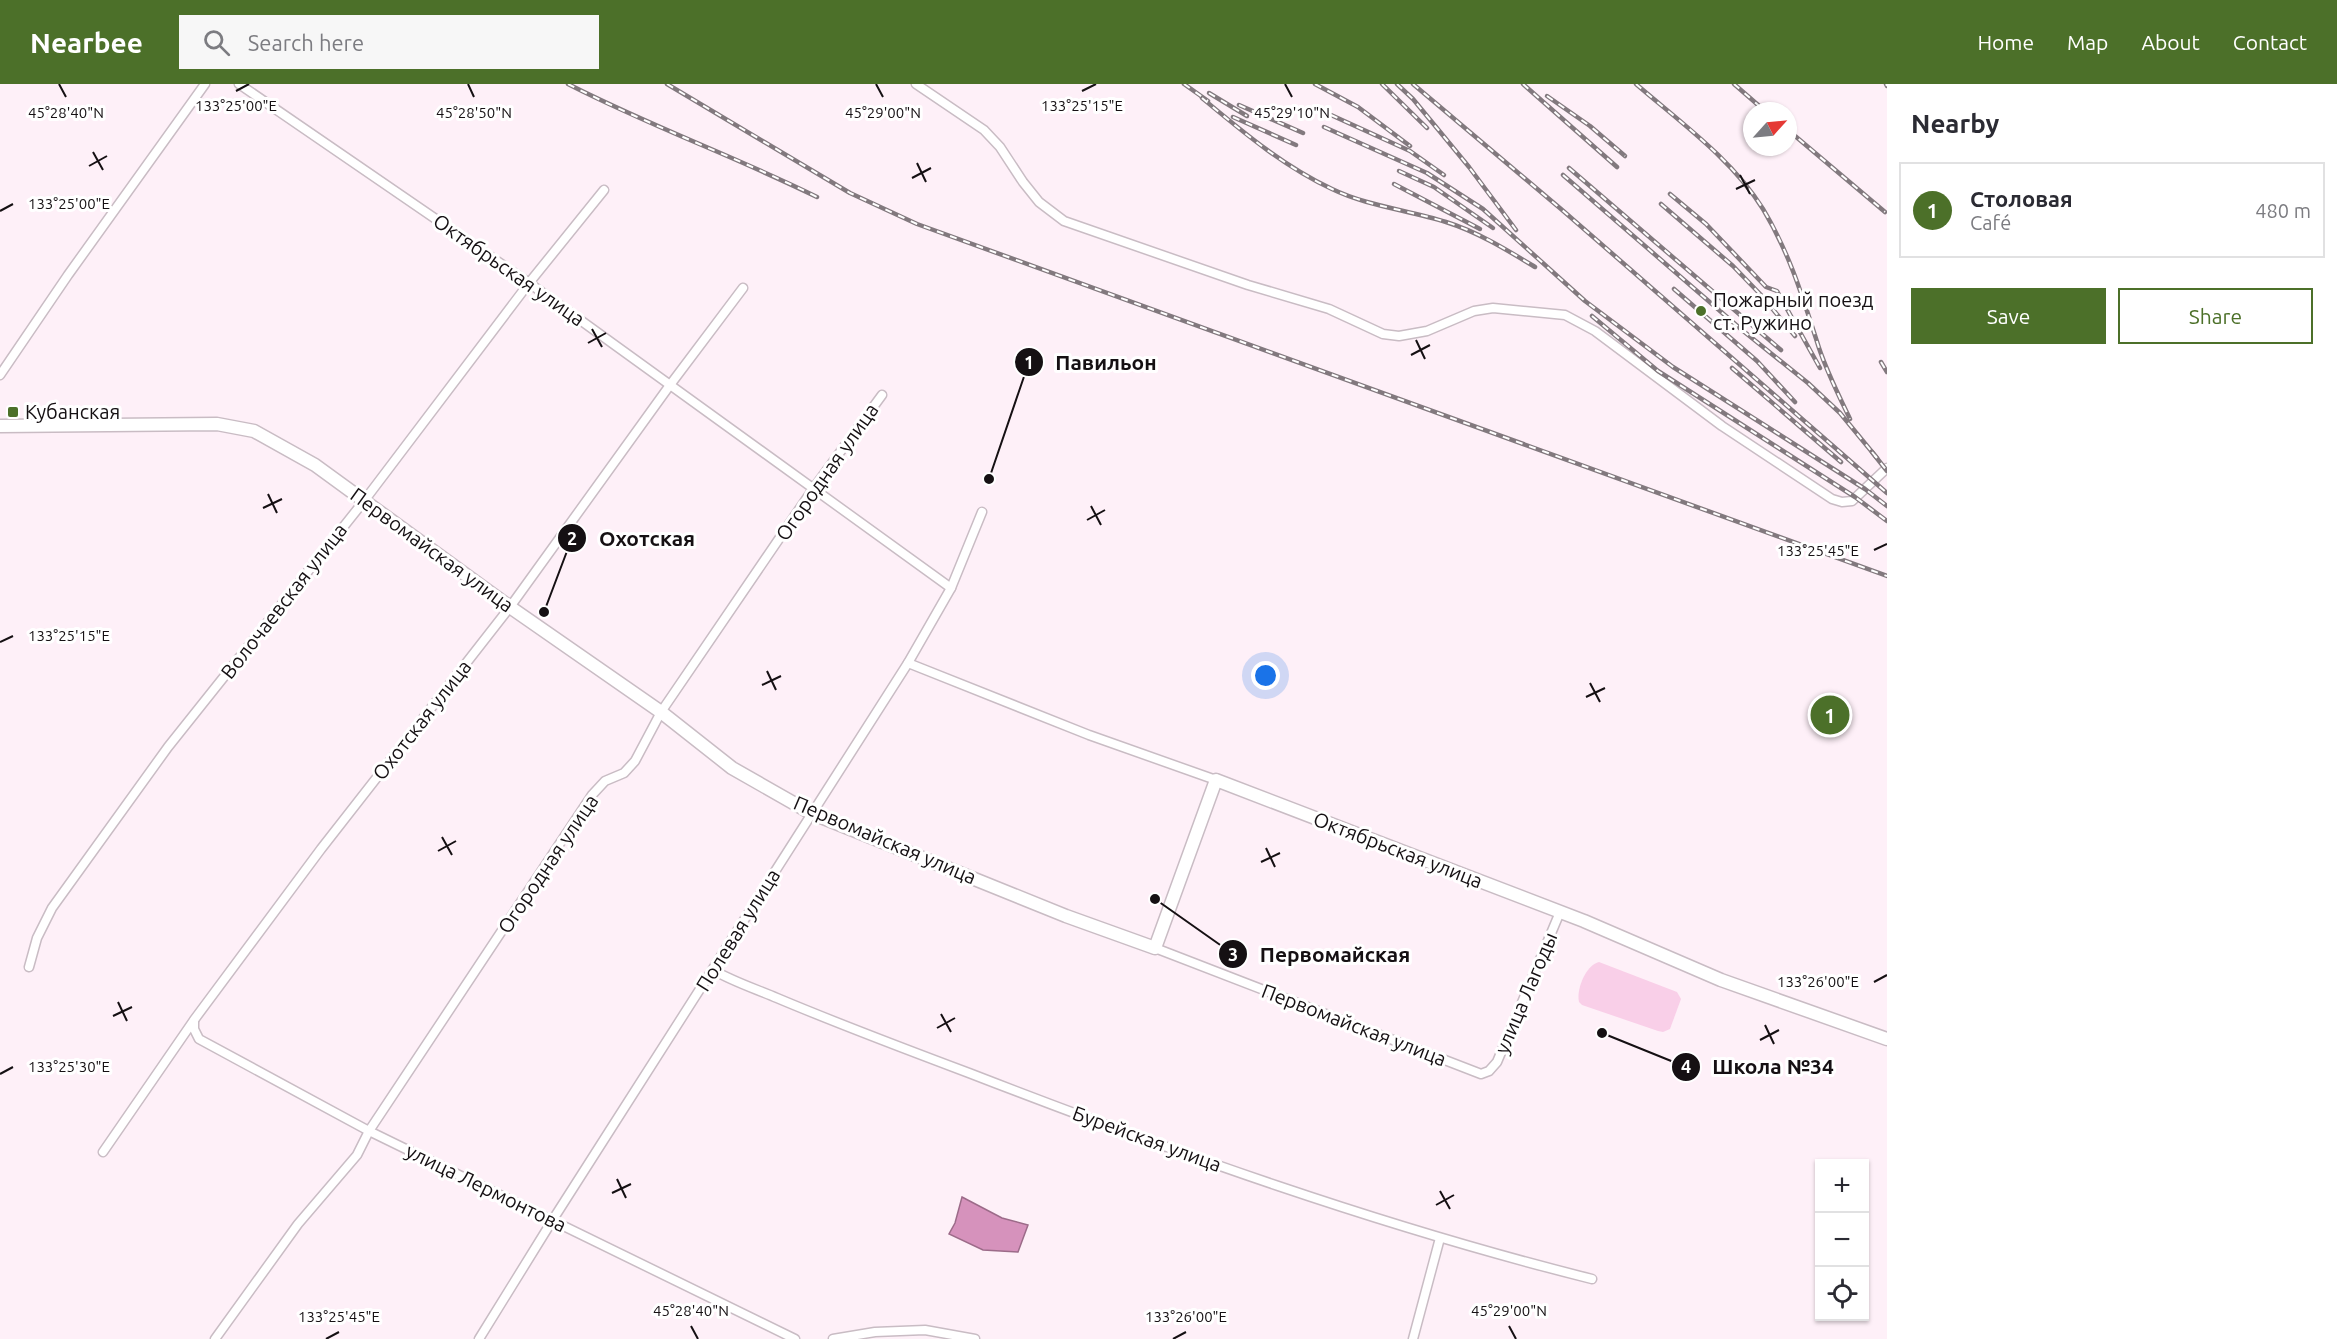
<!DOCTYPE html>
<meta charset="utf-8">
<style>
:root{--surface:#fff;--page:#f7f7f7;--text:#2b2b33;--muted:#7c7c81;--line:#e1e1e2;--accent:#4c7029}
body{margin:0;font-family:Ubuntu,sans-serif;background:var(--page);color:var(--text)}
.controls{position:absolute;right:18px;bottom:18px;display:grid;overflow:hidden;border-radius:0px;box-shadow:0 2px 4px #0004}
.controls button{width:54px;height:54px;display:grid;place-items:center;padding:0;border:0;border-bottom:2px solid var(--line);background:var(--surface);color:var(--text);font:30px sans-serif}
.compass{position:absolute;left:1743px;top:18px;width:54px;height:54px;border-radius:50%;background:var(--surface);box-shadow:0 2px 4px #0004;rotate:63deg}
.you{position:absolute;left:1266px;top:592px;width:21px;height:21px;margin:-15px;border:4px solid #fff;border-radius:50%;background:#1a73e8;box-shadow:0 0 0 9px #1a73e833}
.badge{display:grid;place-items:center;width:39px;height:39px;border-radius:50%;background:var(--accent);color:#fff;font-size:20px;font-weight:700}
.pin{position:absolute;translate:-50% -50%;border:3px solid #fff;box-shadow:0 2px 6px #0006}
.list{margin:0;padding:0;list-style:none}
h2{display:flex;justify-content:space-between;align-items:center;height:78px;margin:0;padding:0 24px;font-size:26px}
h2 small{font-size:20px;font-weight:400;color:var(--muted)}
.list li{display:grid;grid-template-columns:39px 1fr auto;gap:18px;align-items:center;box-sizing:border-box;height:96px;margin:0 12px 12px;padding:0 12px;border:2px solid var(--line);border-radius:0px}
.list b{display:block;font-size:22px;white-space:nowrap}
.list p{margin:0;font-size:20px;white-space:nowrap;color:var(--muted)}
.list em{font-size:20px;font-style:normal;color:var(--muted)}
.actions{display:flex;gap:12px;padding:18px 24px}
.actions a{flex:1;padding:14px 0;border:2px solid var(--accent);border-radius:0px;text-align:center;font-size:21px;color:var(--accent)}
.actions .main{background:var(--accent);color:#fff}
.icon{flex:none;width:33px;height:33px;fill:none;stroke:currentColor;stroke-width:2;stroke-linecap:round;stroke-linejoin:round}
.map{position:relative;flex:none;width:1887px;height:1255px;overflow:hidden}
header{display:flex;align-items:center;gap:36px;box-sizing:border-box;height:84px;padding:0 30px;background:var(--accent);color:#fff}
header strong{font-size:28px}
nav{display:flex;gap:33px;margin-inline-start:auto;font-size:21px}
.search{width:420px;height:54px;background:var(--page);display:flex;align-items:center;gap:15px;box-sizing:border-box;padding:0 21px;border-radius:0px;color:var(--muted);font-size:22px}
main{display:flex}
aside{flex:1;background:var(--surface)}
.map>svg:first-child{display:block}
.green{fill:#f9cfe8}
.water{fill:#d692bc;stroke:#9c6b89;stroke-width:1.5}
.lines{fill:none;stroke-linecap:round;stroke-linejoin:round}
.minor-casing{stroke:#c9bcc4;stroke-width:11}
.secondary-casing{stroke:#c9bcc4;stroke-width:15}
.minor{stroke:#fff;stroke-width:8}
.secondary{stroke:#fff;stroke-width:12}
.rail-casing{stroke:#82797e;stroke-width:4.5}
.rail{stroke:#fff;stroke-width:2;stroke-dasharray:7;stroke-linecap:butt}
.ticks{fill:none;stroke:#151013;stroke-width:2}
.poi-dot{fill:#4c7029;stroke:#fff;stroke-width:2}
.labels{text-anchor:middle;stroke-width:6;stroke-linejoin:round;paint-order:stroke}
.street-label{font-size:20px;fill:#151013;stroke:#fff}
.poi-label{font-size:20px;fill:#151013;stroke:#fff;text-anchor:start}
.ticks-label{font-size:15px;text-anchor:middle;fill:#151013;stroke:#fff;stroke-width:6;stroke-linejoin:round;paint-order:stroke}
.leader{fill:none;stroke:#151013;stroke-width:2}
.callout-dot{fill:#151013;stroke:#fff;stroke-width:2}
.mark-label{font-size:18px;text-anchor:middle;font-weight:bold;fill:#fff}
.callout-label{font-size:21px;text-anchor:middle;font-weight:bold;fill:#151013;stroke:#fff;stroke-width:6;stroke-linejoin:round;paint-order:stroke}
</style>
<header>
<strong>Nearbee</strong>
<div class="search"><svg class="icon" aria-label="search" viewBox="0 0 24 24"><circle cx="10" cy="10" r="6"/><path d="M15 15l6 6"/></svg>Search here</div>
<nav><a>Home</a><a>Map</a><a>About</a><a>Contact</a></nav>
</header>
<main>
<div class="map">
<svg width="1887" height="1255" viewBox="0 0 1887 1255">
<rect width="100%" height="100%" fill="#fef0f8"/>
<path class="green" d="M1599 878 1677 908 1681 915 1670 945 1663 948 1658 947 1582 921 1579 918C1576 905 1586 881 1599 878Z"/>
<polygon class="water" points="962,1113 1002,1134 1028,1141 1018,1168 983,1166 949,1150 955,1139"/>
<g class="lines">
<g class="minor-casing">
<g id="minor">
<polyline points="239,0 529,199 951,504"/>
<polyline points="916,0 984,46 1000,63 1023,98 1039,118 1064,137 1248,201 1329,225 1383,250 1399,252 1427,247 1474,227 1493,224 1565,231 1595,247 1722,342 1832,415 1842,418 1852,417 1887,384"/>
<polyline points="0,291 68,191 205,0"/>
<polyline points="908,579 1089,651 1216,696"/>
<polyline points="1155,864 1481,990 1489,987 1497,978 1560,828"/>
<polyline points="29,883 37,854 52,824 168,663 364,417 529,199 604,106"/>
<path d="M713 886C734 898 756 905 777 914 841 941 905 965 969 989 1173 1068 1380 1142 1592 1195"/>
<polyline points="194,937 194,945 199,955 369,1047 795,1255"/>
<polyline points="103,1068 194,936 321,765 510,523 670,301 743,204"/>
<polyline points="215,1255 298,1140 357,1071 369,1047 592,711 605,697 624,689 635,677 661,628 813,405 882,311"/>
<polyline points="479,1255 552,1137 908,579 951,504 982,428"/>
<polyline points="833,1255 875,1248 925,1246 975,1255"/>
<polyline points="1413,1255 1440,1154"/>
</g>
</g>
<g class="secondary-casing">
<polyline id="secondary" points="0,342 217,340 254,347 315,381 510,523 661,628 732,684 811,729 1066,832 1155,864 1216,696 1584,837 1721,896 1887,955"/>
</g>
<use href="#minor" class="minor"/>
<use href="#secondary" class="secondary"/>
<g class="rail-casing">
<g id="rail">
<path d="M568 0C650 42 736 73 817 113"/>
<polyline points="667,0 850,109 917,140 1887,492"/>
<polyline points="1184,0 1208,17"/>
<polyline points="1315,0 1358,23 1410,62"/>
<polyline points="1382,0 1427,44"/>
<polyline points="1397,0 1413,15 1469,83 1516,146"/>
<polyline points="1413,0 1561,125 1887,409"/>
<polyline points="1523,0 1617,83"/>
<path d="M1636 0C1680 38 1732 75 1763 125 1790 170 1803 214 1819 264 1827 288 1839 312 1850 335"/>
<polyline points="1734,0 1765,27"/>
<polyline points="1886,0 1887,2"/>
<polyline points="1209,9 1247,32"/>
<polyline points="1547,12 1590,42 1625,72"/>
<path d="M1202 14C1243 48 1283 82 1332 105 1367 122 1408 126 1446 138 1478 148 1507 166 1535 183"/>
<polyline points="1239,21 1303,49"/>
<polyline points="1331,31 1410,67 1444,91"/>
<polyline points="1233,33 1296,61"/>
<polyline points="1324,43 1427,89 1483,125 1585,217 1673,283 1865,405 1887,422"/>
<polyline points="1788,46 1885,128"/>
<polyline points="1569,84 1781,266"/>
<polyline points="1399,87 1434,103 1493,144"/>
<polyline points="1563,91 1742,246 1808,299 1840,329 1877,374"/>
<polyline points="1394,100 1480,145"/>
<polyline points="1670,110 1706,140 1766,203 1777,207 1820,284"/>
<polyline points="1661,120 1733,182 1761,211 1795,252"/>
<polyline points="1674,205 1757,277 1795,318"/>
<polyline points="1592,232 1658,287 1855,413 1887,437"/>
<polyline points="1881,278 1887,288"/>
<polyline points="1732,284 1841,378"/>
<polyline points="1872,368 1887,387"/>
</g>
</g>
<use href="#rail" class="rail"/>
</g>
<path class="ticks" d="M59 0 66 13M468 0 474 13M876 0 883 13M1285 0 1292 13M236 7 249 0M1082 7 1096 0M93 68 103 86M917 79 926 98M89 82 107 72M1740 91 1750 110M912 94 931 84M1736 105 1755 96M0 127 13 120M592 245 602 263M1416 256 1425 275M588 259 606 249M1411 271 1430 261M268 410 277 429M1091 422 1101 441M263 424 282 415M1087 436 1105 426M1874 466 1887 460M0 558 13 552M767 587 776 606M1590 599 1600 618M762 601 781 592M1586 613 1605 604M442 753 452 771M1266 764 1275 783M438 767 456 757M1261 778 1280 769M1874 898 1887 891M118 918 127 937M941 930 951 948M113 932 132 923M1765 941 1774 960M937 944 955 934M1760 956 1779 946M0 990 13 983M617 1095 626 1114M1440 1107 1450 1125M612 1109 631 1100M1436 1121 1454 1111M691 1242 698 1255M1509 1242 1516 1255M326 1255 339 1248M1173 1255 1186 1248"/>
<g class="poi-dot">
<circle cx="1701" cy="227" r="6"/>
<rect x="7" y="322" width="12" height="12" rx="3"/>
</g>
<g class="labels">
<g class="street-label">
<text transform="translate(509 186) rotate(35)" y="7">Октябрьская улица</text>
<text transform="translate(827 388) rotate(-55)" y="7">Огородная улица</text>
<text transform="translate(432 466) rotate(36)" y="7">Первомайская улица</text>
<text transform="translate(284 517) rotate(-52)" y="7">Волочаевская улица</text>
<text transform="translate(422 636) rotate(-52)" y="7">Охотская улица</text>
<text transform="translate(885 756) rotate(23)" y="7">Первомайская улица</text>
<text transform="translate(1398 766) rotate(21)" y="7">Октябрьская улица</text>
<text transform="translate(548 780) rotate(-56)" y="7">Огородная улица</text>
<text transform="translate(738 846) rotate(-58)" y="7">Полевая улица</text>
<text transform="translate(1526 909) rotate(-67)" y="7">улица Лагоды</text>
<text transform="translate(1354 941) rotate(21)" y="7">Первомайская улица</text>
<text transform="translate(1147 1055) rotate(20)" y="7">Бурейская улица</text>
<text transform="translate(486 1104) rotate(26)" y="7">улица Лермонтова</text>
</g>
<g class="poi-label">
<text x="1713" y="223">Пожарный поезд<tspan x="1713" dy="23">ст. Ружино</tspan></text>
<text x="25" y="335">Кубанская</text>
</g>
</g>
<g class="ticks-label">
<text x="1082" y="27">133°25'15"E</text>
<text x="236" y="27">133°25'00"E</text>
<text x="66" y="34">45°28'40"N</text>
<text x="474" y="34">45°28'50"N</text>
<text x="883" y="34">45°29'00"N</text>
<text x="1292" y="34">45°29'10"N</text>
<text x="69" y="125">133°25'00"E</text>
<text x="1818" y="472">133°25'45"E</text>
<text x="69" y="557">133°25'15"E</text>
<text x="1818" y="903">133°26'00"E</text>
<text x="69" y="988">133°25'30"E</text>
<text x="691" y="1232">45°28'40"N</text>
<text x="1509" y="1232">45°29'00"N</text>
<text x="339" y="1238">133°25'45"E</text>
<text x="1186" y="1238">133°26'00"E</text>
</g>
<path class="leader" d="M989 395L1029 278M544 528L572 454M1155 815L1233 870M1602 949L1686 983"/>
<g class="callout-dot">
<circle cx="989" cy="395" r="6"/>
<circle cx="544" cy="528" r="6"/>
<circle cx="1155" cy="815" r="6"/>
<circle cx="1602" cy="949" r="6"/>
<circle cx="1029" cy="278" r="15"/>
<circle cx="572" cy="454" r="15"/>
<circle cx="1233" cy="870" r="15"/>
<circle cx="1686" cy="983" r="15"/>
</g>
<g class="mark-label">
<text x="1029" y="285">1</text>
<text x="572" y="461">2</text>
<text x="1233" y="877">3</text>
<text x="1686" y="989">4</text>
</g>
<g class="callout-label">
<text x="1106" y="286">Павильон</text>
<text x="647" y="462">Охотская</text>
<text x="1335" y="878">Первомайская</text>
<text x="1773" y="990">Школа №34</text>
</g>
</svg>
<div class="controls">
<button>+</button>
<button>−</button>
<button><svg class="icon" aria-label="locate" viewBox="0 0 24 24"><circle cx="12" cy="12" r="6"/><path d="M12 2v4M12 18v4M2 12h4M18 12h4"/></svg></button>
</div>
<svg class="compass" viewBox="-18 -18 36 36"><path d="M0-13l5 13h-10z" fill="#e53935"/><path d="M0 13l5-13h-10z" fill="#7c7c81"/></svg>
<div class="you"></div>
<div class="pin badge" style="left:1830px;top:631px">1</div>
</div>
<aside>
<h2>Nearby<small></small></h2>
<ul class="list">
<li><span class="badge">1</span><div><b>Столовая</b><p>Café</p></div><em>480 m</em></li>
</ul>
<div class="actions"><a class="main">Save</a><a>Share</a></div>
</aside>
</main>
